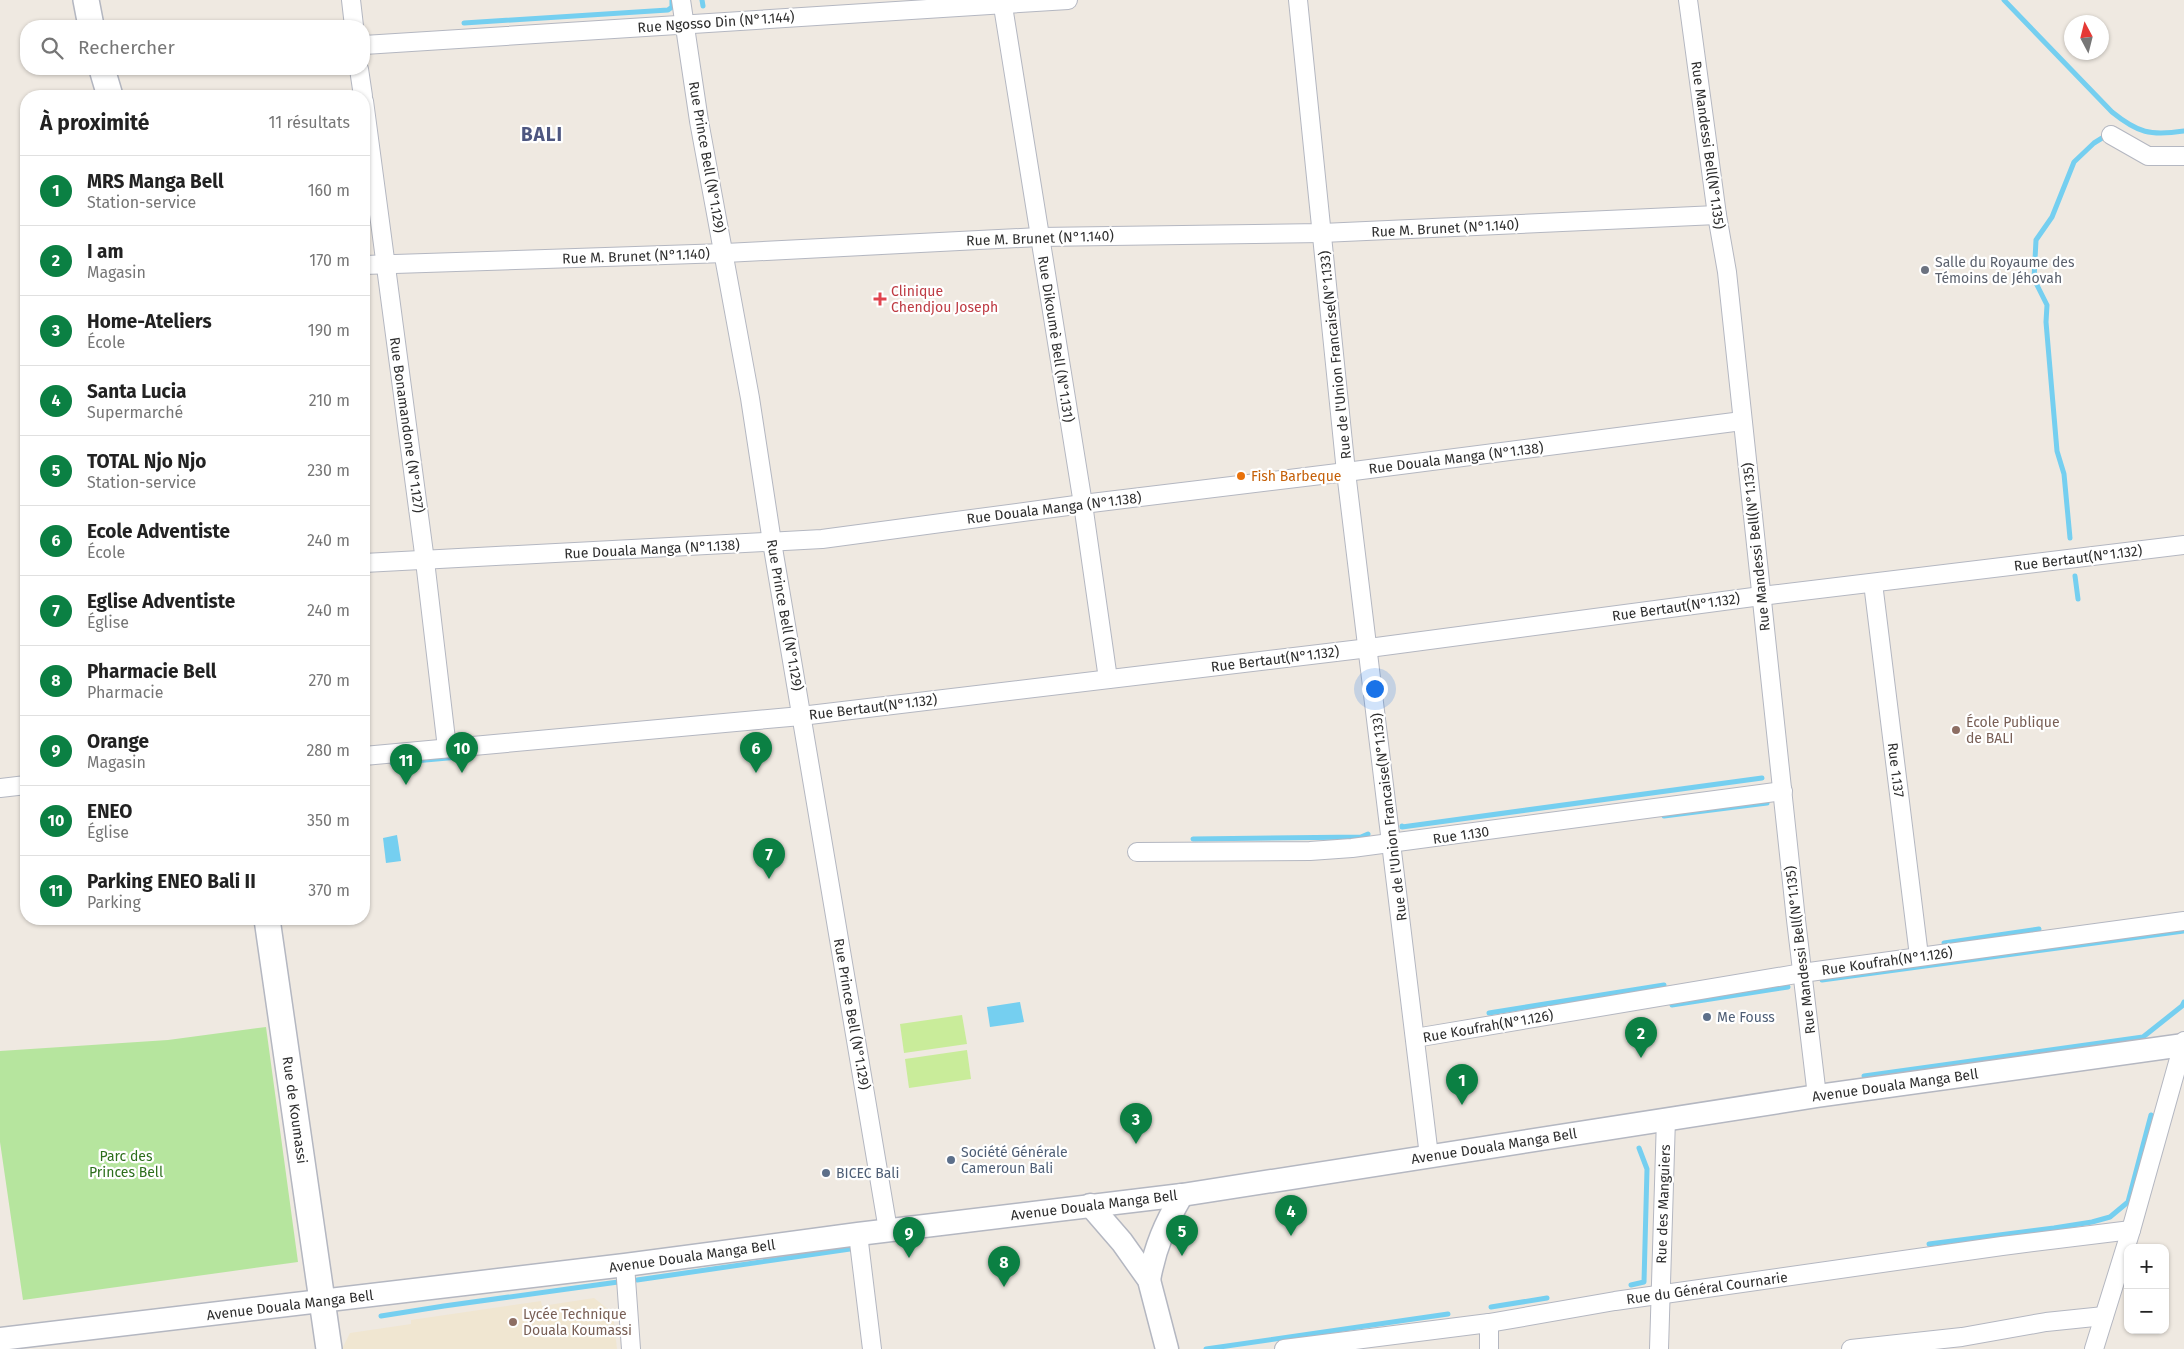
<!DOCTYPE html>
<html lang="fr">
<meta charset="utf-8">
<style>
:root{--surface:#fff;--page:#f6f6f6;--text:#222;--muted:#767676;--line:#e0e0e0;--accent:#0b8043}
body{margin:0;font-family:"Fira Sans",sans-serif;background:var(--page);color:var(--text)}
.controls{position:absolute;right:15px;bottom:15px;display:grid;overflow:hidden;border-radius:10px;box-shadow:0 1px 4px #0004}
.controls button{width:45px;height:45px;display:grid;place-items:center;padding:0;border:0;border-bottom:1px solid var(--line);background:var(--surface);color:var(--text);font:25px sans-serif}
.compass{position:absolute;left:2064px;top:15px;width:45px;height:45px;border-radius:50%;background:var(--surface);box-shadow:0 1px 4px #0004;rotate:353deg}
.you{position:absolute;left:1374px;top:688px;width:18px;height:18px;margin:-12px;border:4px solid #fff;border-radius:50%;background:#1a73e8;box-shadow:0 0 0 8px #1a73e833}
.badge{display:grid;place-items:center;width:32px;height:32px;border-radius:50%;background:var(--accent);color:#fff;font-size:16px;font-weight:700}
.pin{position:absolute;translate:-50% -41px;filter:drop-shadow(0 1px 2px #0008)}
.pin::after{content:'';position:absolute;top:26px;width:18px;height:15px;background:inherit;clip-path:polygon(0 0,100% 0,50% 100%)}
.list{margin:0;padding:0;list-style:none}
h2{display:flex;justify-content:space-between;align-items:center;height:65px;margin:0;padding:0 20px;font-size:21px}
h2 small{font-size:16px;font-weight:400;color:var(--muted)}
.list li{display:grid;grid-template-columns:32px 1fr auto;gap:15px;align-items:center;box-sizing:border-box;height:70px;padding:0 20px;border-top:1px solid var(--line)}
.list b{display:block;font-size:19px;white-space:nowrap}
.list p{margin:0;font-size:16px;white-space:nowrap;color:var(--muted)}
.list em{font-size:16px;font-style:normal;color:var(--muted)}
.icon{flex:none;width:28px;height:28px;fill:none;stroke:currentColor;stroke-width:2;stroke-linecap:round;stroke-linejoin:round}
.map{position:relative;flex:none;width:2184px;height:1349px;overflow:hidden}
.search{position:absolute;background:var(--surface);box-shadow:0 1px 4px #0004;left:20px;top:20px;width:350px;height:55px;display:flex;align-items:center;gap:12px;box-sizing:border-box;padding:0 18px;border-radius:20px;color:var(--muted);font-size:19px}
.panel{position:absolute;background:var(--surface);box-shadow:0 1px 4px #0004;left:20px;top:90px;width:350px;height:835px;border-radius:20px}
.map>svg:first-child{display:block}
.education{fill:#f0e6d1}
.green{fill:#b6e59e}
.pitch{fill:#c9ec9a}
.water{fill:#75cff0}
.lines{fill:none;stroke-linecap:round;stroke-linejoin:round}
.stream{stroke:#75cff0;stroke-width:5}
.minor-casing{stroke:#b4b7c1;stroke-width:20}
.tertiary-casing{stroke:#b4b7c1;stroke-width:25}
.secondary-casing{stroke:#b4b7c1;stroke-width:28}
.minor{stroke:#fff;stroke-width:18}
.tertiary{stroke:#fff;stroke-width:22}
.secondary{stroke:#fff;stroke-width:25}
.worship-dot{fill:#6b7280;stroke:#fff;stroke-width:2}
.health-dot{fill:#e0444e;stroke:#fff;stroke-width:2}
.food-dot{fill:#e8710a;stroke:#fff;stroke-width:2}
.education-dot{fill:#8d6e63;stroke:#fff;stroke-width:2}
.service-dot{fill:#5c6f8a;stroke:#fff;stroke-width:2}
.labels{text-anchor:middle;stroke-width:4.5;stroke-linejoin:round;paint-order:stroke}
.street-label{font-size:14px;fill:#2e2e2e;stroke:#fff}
.worship-label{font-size:14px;fill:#5b616d;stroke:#fff;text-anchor:start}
.health-label{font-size:14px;fill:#be3a42;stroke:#fff;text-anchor:start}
.food-label{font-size:14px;fill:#c56008;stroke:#fff;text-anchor:start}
.education-label{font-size:14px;fill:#785e54;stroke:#fff;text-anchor:start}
.service-label{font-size:14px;fill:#4e5e75;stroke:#fff;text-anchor:start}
.park-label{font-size:14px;fill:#2c6e1b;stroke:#fff}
.district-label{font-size:19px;font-weight:bold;letter-spacing:1px;fill:#4d5680;stroke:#fff}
</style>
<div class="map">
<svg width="2184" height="1349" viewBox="0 0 2184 1349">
<rect width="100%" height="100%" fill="#efe9e1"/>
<polygon class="education" points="594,1298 613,1313 617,1349 342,1349 350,1333 411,1324 411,1320 541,1301 542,1306"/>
<polygon class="green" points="266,1027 298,1262 23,1300 0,1142 0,1051 168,1040"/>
<g class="pitch">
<polygon points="962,1015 967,1044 904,1053 900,1024"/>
<polygon points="967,1050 971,1079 909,1088 905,1059"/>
</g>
<g class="water">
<polygon points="397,835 401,861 386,863 383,838"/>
<polygon points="1020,1002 1024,1022 990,1027 987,1007"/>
</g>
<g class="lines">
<g class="stream">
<polyline points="702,0 703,6"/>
<path d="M2004 0 2112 112C2138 133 2150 136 2184 131"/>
<polyline points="464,23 668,10 672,7 672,0"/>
<polyline points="2070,538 2064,474 2057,451 2046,322 2047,305 2034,279 2036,240 2052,217 2074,162 2094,143 2107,135"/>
<polyline points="2075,576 2078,599"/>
<polyline points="392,763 470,756"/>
<polyline points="1664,816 1767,803"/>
<polyline points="1402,826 1402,827 1762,778"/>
<polyline points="1193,839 1361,837 1368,834"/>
<polyline points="1944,943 2039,929"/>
<polyline points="1822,980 2184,931"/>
<polyline points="1672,1005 1788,987"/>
<polyline points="1489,1013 1664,985"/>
<polyline points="1864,1076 2143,1037 2182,1006 2184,1002"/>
<polyline points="1929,1244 2054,1228 2092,1222 2110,1217 2128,1202 2151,1115"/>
<polyline points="637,1280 857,1248"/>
<polyline points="1631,1285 1644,1282 1647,1169 1639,1148"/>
<polyline points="1491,1307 1547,1298"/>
<polyline points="381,1316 444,1306 618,1282"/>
<polyline points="1206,1349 1448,1314"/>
</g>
<g class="minor-casing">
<g id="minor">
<polyline points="351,0 354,26"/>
<polyline points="681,0 699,121 750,398 772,542 888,1230"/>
<polyline points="1002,0 1083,504 1108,679"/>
<polyline points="1298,0 1346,472 1429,1156"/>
<polyline points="1688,0 1717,215 1727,272 1796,920 1817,1096"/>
<polyline points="364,45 1068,0"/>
<polyline points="359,69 363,96"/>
<polyline points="364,101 425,561 447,748"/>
<polyline points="2111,135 2148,156 2184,156"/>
<polyline points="364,265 725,253 1039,237 1322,233 1717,215"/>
<polyline points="364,563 822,539 1083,504 1346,472 1742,421"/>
<polyline points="1873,583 1919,956"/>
<polyline points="364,756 801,716 1369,648 1761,596 2184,545"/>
<polyline points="0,788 26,785"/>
<polyline points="1137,852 1310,851 1352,848 1783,791"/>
<polyline points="1415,1038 1802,973 2184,921"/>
<polyline points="858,1234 872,1349"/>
<polyline points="625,1265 631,1349"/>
<polyline points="1284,1349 1489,1323 1615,1301 2002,1246 2131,1230"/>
<polyline points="1489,1349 1489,1323"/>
<polyline points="1659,1349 1666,1118"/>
<polyline points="1851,1349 1962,1337 2046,1322 2104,1316"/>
<polyline points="2094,1349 2131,1230 2184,1041"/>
</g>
</g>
<g class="tertiary-casing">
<g id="tertiary">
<polyline points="1090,1205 1122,1242 1149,1280 1167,1349"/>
<path d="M1149 1280C1155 1247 1165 1224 1182 1195"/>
<polyline points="0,1339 625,1265 858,1234 1182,1195 1817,1096 2184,1045"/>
</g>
</g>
<g class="secondary-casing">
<g id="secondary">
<polyline points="86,0 91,26"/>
<polyline points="102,69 110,96"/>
<polyline points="267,919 329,1349"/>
</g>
</g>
<use href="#minor" class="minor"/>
<use href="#tertiary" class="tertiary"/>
<use href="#secondary" class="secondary"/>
</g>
<circle class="worship-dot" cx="1925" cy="270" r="5"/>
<path class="health-dot" d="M877.5 291.5h5v5h5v5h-5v5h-5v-5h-5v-5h5z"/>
<circle class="food-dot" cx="1241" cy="476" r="5"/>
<g class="education-dot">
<circle cx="1956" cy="730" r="5"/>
<circle cx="513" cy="1322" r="5"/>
</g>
<g class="service-dot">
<circle cx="1707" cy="1017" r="5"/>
<circle cx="951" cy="1160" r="5"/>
<circle cx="826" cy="1173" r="5"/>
</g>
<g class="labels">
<g class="street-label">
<text transform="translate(716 22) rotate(-4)" y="5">Rue Ngosso Din (N°1.144)</text>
<text transform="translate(1708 145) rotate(82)" y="5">Rue Mandessi Bell(N°1.135)</text>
<text transform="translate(707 157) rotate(80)" y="5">Rue Prince Bell (N°1.129)</text>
<text transform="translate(1445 228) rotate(-3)" y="5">Rue M. Brunet (N°1.140)</text>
<text transform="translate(1040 238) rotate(-2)" y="5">Rue M. Brunet (N°1.140)</text>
<text transform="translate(636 256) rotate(-2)" y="5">Rue M. Brunet (N°1.140)</text>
<text transform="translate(1056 339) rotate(81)" y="5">Rue Dikoumè Bell (N°1.131)</text>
<text transform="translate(1335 355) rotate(-96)" y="5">Rue de l'Union Francaise(N°1.133)</text>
<text transform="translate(407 425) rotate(82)" y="5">Rue Bonamandone (N°1.127)</text>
<text transform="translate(1456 458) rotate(-7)" y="5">Rue Douala Manga (N°1.138)</text>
<text transform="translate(1054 508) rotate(-7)" y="5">Rue Douala Manga (N°1.138)</text>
<text transform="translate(1756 547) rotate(-96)" y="5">Rue Mandessi Bell(N°1.135)</text>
<text transform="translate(652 549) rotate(-3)" y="5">Rue Douala Manga (N°1.138)</text>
<text transform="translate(2078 558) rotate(-7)" y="5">Rue Bertaut(N°1.132)</text>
<text transform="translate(1676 607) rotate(-8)" y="5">Rue Bertaut(N°1.132)</text>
<text transform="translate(785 615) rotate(80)" y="5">Rue Prince Bell (N°1.129)</text>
<text transform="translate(1275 659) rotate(-7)" y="5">Rue Bertaut(N°1.132)</text>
<text transform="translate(873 707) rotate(-7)" y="5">Rue Bertaut(N°1.132)</text>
<text transform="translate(1896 770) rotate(83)" y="5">Rue 1.137</text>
<text transform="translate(1389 817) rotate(-97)" y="5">Rue de l'Union Francaise(N°1.133)</text>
<text transform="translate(1461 835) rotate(-8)" y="5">Rue 1.130</text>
<text transform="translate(1800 950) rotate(-97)" y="5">Rue Mandessi Bell(N°1.135)</text>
<text transform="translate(1887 961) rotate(-8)" y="5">Rue Koufrah(N°1.126)</text>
<text transform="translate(852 1014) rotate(80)" y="5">Rue Prince Bell (N°1.129)</text>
<text transform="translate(1488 1026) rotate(-10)" y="5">Rue Koufrah(N°1.126)</text>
<text transform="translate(1895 1085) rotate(-8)" y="5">Avenue Douala Manga Bell</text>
<text transform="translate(295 1110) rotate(82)" y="5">Rue de Koumassi</text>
<text transform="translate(1494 1146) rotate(-9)" y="5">Avenue Douala Manga Bell</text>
<text transform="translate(1663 1204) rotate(-88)" y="5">Rue des Manguiers</text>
<text transform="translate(1094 1205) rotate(-7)" y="5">Avenue Douala Manga Bell</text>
<text transform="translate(692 1256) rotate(-8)" y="5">Avenue Douala Manga Bell</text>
<text transform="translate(1707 1288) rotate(-8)" y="5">Rue du Général Cournarie</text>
<text transform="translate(290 1305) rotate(-7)" y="5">Avenue Douala Manga Bell</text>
</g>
<g class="worship-label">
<text x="1935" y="267">Salle du Royaume des<tspan x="1935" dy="16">Témoins de Jéhovah</tspan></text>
</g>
<g class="health-label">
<text x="891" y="296">Clinique<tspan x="891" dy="16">Chendjou Joseph</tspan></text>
</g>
<g class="food-label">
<text x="1251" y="481">Fish Barbeque</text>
</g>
<g class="education-label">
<text x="1966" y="727">École Publique<tspan x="1966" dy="16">de BALI</tspan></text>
<text x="523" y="1319">Lycée Technique<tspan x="523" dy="16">Douala Koumassi</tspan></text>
</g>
<g class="service-label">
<text x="1717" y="1022">Me Fouss</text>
<text x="961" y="1157">Société Générale<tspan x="961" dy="16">Cameroun Bali</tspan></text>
<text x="836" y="1178">BICEC Bali</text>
</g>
<g class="park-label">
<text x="126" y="1161">Parc des<tspan x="126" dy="16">Princes Bell</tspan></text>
</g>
<g class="district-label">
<text x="542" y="141">BALI</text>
</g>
</g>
</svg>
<div class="controls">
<button>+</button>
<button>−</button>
</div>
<svg class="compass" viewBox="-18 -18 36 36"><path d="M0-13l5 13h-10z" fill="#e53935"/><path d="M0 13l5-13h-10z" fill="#767676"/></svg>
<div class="you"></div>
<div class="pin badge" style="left:1462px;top:1105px">1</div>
<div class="pin badge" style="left:1641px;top:1058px">2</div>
<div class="pin badge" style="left:1136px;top:1144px">3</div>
<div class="pin badge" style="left:1291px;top:1236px">4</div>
<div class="pin badge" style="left:1182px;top:1256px">5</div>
<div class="pin badge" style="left:756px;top:773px">6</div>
<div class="pin badge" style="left:769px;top:879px">7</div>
<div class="pin badge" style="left:1004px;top:1287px">8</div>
<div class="pin badge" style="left:909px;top:1258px">9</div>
<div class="pin badge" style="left:462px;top:773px">10</div>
<div class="pin badge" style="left:406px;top:785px">11</div>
<div class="search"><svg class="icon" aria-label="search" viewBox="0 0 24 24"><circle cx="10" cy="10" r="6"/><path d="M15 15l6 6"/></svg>Rechercher</div>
<section class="panel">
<h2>À proximité<small>11 résultats</small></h2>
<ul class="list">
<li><span class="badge">1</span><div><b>MRS Manga Bell</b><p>Station-service</p></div><em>160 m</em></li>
<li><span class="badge">2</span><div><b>I am</b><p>Magasin</p></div><em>170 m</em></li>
<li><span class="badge">3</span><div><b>Home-Ateliers</b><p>École</p></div><em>190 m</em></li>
<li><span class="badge">4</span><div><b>Santa Lucia</b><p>Supermarché</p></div><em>210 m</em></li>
<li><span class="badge">5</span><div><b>TOTAL Njo Njo</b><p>Station-service</p></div><em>230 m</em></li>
<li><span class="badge">6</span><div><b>Ecole Adventiste</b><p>École</p></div><em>240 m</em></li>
<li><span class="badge">7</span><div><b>Eglise Adventiste</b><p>Église</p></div><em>240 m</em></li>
<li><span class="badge">8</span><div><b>Pharmacie Bell</b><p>Pharmacie</p></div><em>270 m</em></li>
<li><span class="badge">9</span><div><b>Orange</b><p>Magasin</p></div><em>280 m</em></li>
<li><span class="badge">10</span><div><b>ENEO</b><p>Église</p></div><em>350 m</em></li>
<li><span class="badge">11</span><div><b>Parking ENEO Bali II</b><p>Parking</p></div><em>370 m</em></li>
</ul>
</section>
</div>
